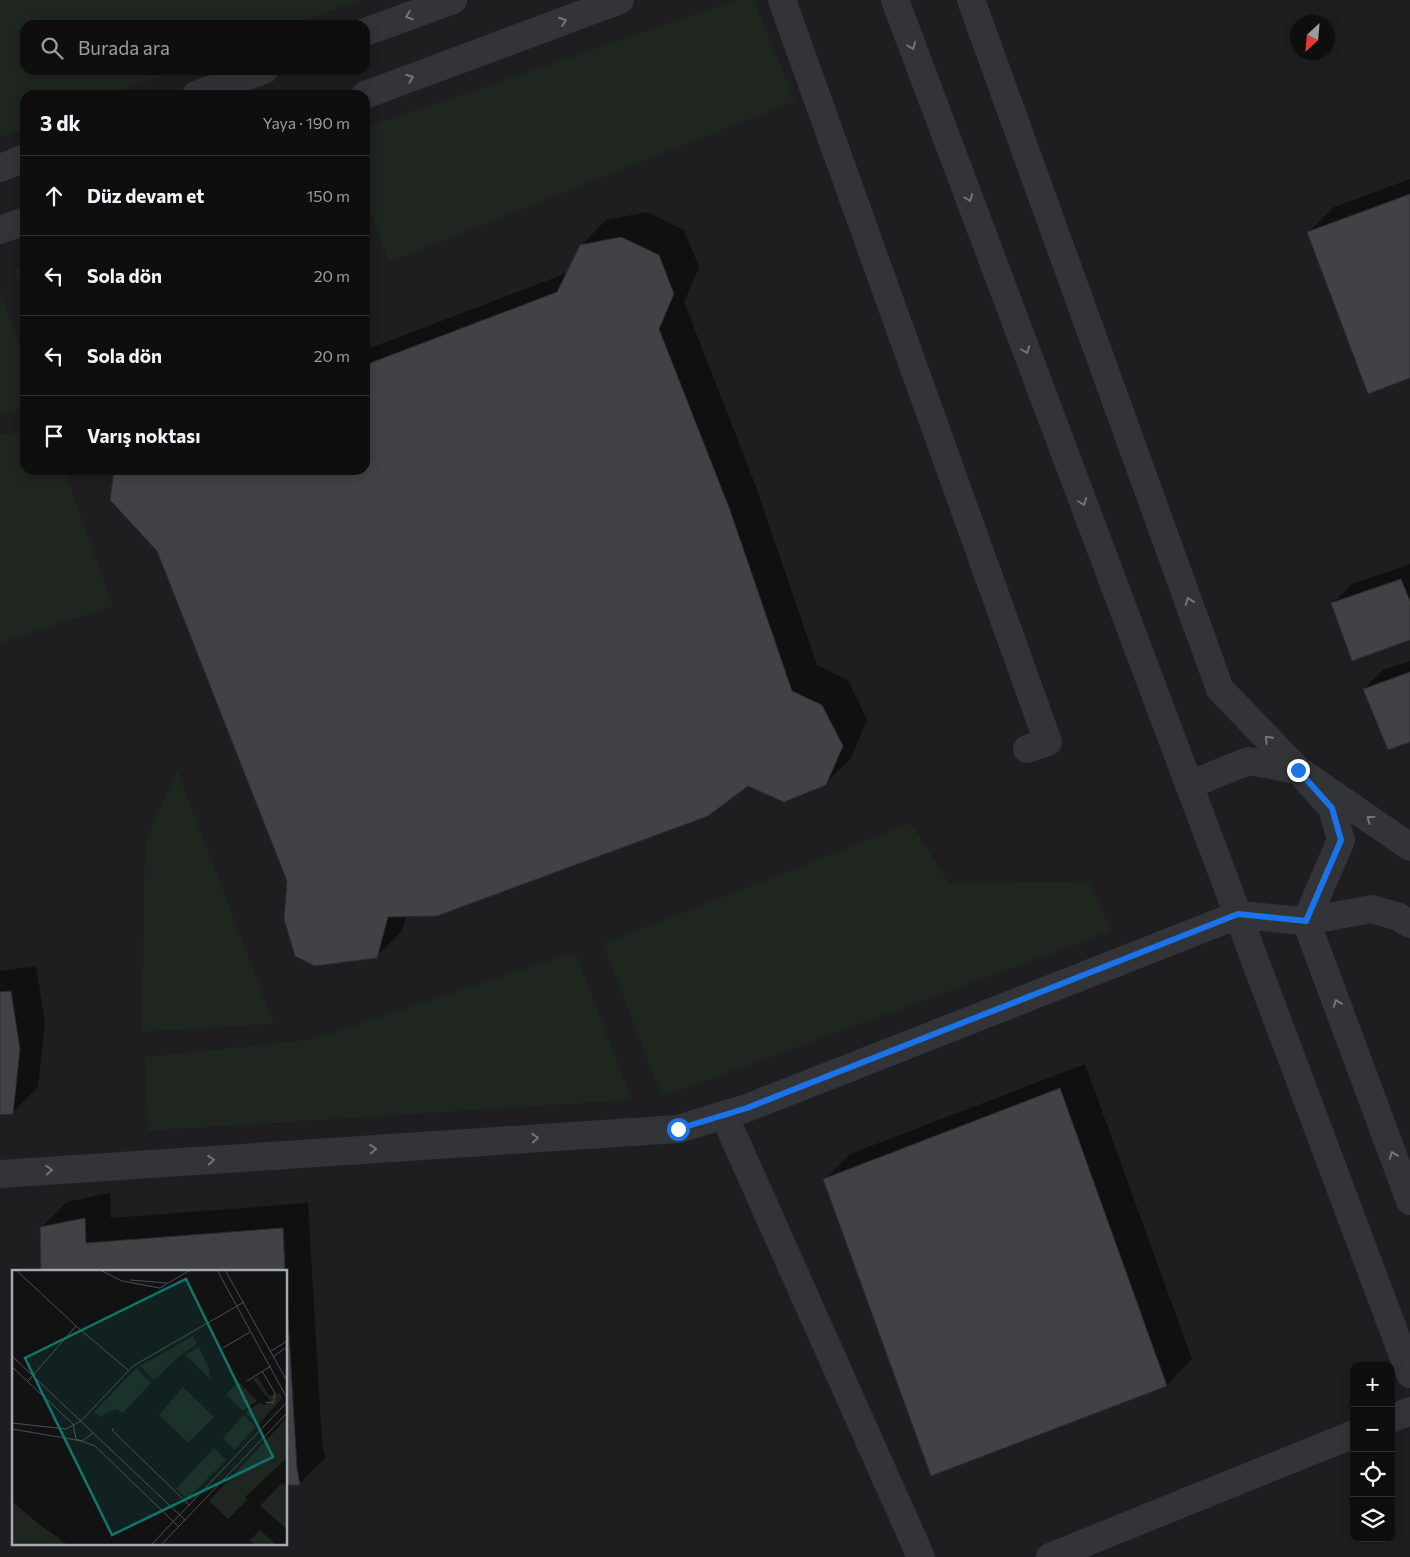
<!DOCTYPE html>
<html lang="tr">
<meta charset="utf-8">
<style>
:root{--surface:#0e0e0e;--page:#1c1c1c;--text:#f1f3f6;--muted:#9b9c9e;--line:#2e2e2e}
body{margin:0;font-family:Commissioner,sans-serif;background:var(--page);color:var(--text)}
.controls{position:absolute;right:15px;bottom:15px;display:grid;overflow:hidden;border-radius:10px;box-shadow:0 2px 12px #0003}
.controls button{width:45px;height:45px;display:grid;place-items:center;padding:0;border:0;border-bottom:1px solid var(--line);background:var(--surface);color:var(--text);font:25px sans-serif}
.compass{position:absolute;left:1290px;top:15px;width:45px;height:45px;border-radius:50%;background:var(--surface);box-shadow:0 2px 12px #0003;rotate:206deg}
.stop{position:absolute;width:15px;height:15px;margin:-11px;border:4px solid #1a73e8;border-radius:50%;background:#fff}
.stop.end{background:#1a73e8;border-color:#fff;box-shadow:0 1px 5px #0008}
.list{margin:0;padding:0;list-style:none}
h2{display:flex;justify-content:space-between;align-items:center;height:65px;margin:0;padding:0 20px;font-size:21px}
h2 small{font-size:16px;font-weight:400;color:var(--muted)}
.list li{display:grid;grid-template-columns:32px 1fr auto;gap:15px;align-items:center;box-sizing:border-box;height:80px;padding:0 20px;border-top:1px solid var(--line)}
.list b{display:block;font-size:19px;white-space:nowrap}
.list em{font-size:16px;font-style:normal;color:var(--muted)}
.icon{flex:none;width:28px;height:28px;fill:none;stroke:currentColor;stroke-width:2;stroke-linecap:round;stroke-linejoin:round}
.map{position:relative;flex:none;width:1410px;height:1557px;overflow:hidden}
.search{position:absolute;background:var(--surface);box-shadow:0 2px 12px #0003;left:20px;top:20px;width:350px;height:55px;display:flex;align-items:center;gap:12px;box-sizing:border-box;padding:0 18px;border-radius:15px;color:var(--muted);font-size:19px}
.panel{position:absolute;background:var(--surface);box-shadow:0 2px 12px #0003;left:20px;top:90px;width:350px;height:385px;border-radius:15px}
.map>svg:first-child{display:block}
.built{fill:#1e1e20;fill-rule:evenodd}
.green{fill:#1e261f}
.shadow{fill:#0007}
.building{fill:#414246;stroke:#2c2c2f}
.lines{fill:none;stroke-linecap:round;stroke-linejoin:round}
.minor{stroke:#333438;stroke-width:28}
.oneway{stroke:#71747c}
.route{stroke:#1a73e8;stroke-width:6}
.inset-road{fill:none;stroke:#4c4e53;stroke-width:1}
.view{fill:#0f766e;fill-opacity:0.15;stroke:#0f766e;stroke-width:2.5}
.inset-edge{fill:none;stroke:#a4a9b3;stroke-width:2.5}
</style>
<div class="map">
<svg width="1410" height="1557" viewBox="0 0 1410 1557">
<rect width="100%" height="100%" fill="#121213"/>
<path class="built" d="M0 0H1410V1557H0ZM1298 22H1328V52H1298ZM25 25H365V70H25ZM25 95H365V470H25ZM14 1271H286V1543H14ZM1354 1366H1391V1538H1354Z"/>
<g class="green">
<polygon points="0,0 359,0 294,25 25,25 25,70 176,70 111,95 25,95 25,128 0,137"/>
<polygon points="737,0 754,0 795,101 389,262 365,197 365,128"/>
<polygon points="25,266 25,298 15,270"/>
<polygon points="0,290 25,360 25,409 0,413"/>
<polygon points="25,431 25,470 64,470 113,606 0,643 0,435"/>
<polygon points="177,770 274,1024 142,1032 145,843"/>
<polygon points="911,823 949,884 1088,881 1112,931 662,1097 603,944"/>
<polygon points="575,952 632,1100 148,1131 145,1057 314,1039"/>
</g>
<g class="shadow">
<polygon points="1410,179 1410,377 1308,233 1334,207"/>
<polygon points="647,212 684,230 699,267 684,302 755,484 817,665 848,680 867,720 851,758 825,784 747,785 406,915 402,931 376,957 289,881 158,550 115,470 365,470 365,350 567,273 581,246 606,220"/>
<polygon points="1410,564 1410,639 1332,604 1352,584"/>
<polygon points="1410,661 1410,741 1364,689 1383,670"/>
<polygon points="36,966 45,1023 38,1087 12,1113 0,1114 0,971"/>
<polygon points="1085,1064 1192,1359 1167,1385 932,1474 825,1179 850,1154"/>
<polygon points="110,1193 111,1218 308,1203 322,1442 325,1458 299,1484 286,1484 286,1271 42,1271 41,1228 67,1202"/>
</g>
<g class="building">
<polygon points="1410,194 1410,378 1368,394 1307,232"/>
<polygon points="621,237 659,255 674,294 659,329 730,510 792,691 822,705 843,746 826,785 784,802 748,786 708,816 437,916 388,917 377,958 315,966 295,956 284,919 287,881 157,551 110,500 114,470 365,470 365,365 557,292 580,245"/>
<polygon points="1401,579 1410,601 1410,640 1352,661 1331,603"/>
<polygon points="1410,672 1410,742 1388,750 1363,689"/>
<polygon points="11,991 20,1049 13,1114 0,1115 0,992"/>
<polygon points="1060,1088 1167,1386 931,1476 823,1179"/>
<polygon points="85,1218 86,1243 283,1228 285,1271 41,1271 40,1227"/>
<polygon points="286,1284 297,1468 300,1485 286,1485"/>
</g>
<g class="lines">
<g class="minor">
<polyline points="782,0 1048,742 1027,749"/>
<polyline points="895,0 1410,1374"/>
<polyline points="971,0 1220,689 1298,770 1332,808 1341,840 1306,921 1410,1201"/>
<polyline points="365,32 453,0"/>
<polyline points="196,95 264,70"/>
<polyline points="365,95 620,0"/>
<polyline points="0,168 25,158"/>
<polyline points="0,230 25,221"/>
<polyline points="1189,785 1248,761 1298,770 1410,847"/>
<polyline points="724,1115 921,1557"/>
<polyline points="0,1174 678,1129 747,1108 1238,915 1306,921 1372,909 1399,917 1410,924"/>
<polyline points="1391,1419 1410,1411"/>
<polyline points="1050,1557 1354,1434"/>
</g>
</g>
<defs><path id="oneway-chevron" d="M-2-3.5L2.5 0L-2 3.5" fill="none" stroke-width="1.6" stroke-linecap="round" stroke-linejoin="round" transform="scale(1.25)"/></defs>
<g class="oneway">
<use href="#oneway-chevron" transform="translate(409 16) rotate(160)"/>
<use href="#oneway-chevron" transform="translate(563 21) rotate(-20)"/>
<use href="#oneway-chevron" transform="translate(912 46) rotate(69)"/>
<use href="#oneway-chevron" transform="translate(410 78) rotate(-20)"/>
<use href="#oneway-chevron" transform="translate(969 198) rotate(69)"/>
<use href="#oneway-chevron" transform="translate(1026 350) rotate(69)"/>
<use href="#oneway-chevron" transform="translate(1083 502) rotate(69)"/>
<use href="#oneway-chevron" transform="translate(1189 601) rotate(-110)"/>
<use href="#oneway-chevron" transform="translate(1268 739) rotate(-134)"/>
<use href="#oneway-chevron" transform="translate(1370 819) rotate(-145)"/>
<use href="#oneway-chevron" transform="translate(1337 1003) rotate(-110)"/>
<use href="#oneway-chevron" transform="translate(535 1138) rotate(-4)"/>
<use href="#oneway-chevron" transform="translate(373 1149) rotate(-4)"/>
<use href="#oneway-chevron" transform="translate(1393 1155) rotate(-110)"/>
<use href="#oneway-chevron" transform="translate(211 1160) rotate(-4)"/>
<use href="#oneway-chevron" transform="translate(49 1170) rotate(-4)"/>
</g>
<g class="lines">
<polyline class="route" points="678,1129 747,1108 1238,914 1306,921 1341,840 1332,808 1298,770"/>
</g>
<g transform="translate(12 1270)">
<rect width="275" height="275" fill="#121213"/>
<path d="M181 66 185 74 167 86 142 110 128 96ZM187 77 197 99 198 109 173 85ZM124 98 139 113 111 143 103 139 88 147 82 142ZM246 107 257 126 268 123 270 128 246 155 233 143 247 133 252 135 258 131 240 108ZM227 112 245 131 231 141 214 124ZM171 117 202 147 176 173 147 145ZM232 145 244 157 222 180 211 168ZM275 148V188L233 227 235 230 216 249 197 231ZM202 178 214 190 175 229 164 219ZM270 213 275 218V259L248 236ZM0 231 24 252 56 275H0ZM248 260 264 275H244L238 270Z" fill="#1e261f"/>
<path class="inset-road" d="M4 0 64 56 16 111M88 0 110 11 148 18 178 0M205 0 275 128M213 0 275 111M118 10 155 13M64 56 116 100M211 78 238 62M259 81 275 71M0 86 173 250M262 86 275 77M0 97 61 154 64 169 83 176 167 257M250 101 263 123 261 133 254 132M235 111 259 96M0 153 54 159 69 151 121 96 232 32M102 158 100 160 177 235M0 159 70 171 81 163M139 275 275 132M149 275 275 143"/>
<path class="view" d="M174 9 261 187 100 265 13 88Z"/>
<rect width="275" height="275" class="inset-edge"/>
</g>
</svg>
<div class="controls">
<button>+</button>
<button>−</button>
<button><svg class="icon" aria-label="locate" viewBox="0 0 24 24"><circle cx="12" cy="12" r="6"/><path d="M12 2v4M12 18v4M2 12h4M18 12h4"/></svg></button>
<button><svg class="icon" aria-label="layers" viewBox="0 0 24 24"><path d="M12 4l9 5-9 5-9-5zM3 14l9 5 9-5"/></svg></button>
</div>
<svg class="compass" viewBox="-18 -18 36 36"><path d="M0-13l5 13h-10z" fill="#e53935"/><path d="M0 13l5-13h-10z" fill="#9b9c9e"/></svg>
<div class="stop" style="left:678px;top:1129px"></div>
<div class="stop end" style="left:1298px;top:770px"></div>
<div class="search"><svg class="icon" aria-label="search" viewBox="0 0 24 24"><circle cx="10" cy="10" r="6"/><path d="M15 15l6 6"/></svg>Burada ara</div>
<section class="panel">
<h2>3 dk<small>Yaya · 190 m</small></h2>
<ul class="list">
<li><svg class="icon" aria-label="ahead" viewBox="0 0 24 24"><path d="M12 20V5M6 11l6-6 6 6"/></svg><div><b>Düz devam et</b></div><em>150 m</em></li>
<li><svg class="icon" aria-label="left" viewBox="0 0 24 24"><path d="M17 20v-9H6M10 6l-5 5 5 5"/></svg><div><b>Sola dön</b></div><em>20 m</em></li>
<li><svg class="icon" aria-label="left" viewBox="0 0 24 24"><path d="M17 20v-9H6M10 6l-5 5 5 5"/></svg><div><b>Sola dön</b></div><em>20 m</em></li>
<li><svg class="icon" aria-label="arrive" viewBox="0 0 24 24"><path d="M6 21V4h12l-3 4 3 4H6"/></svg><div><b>Varış noktası</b></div></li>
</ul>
</section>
</div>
